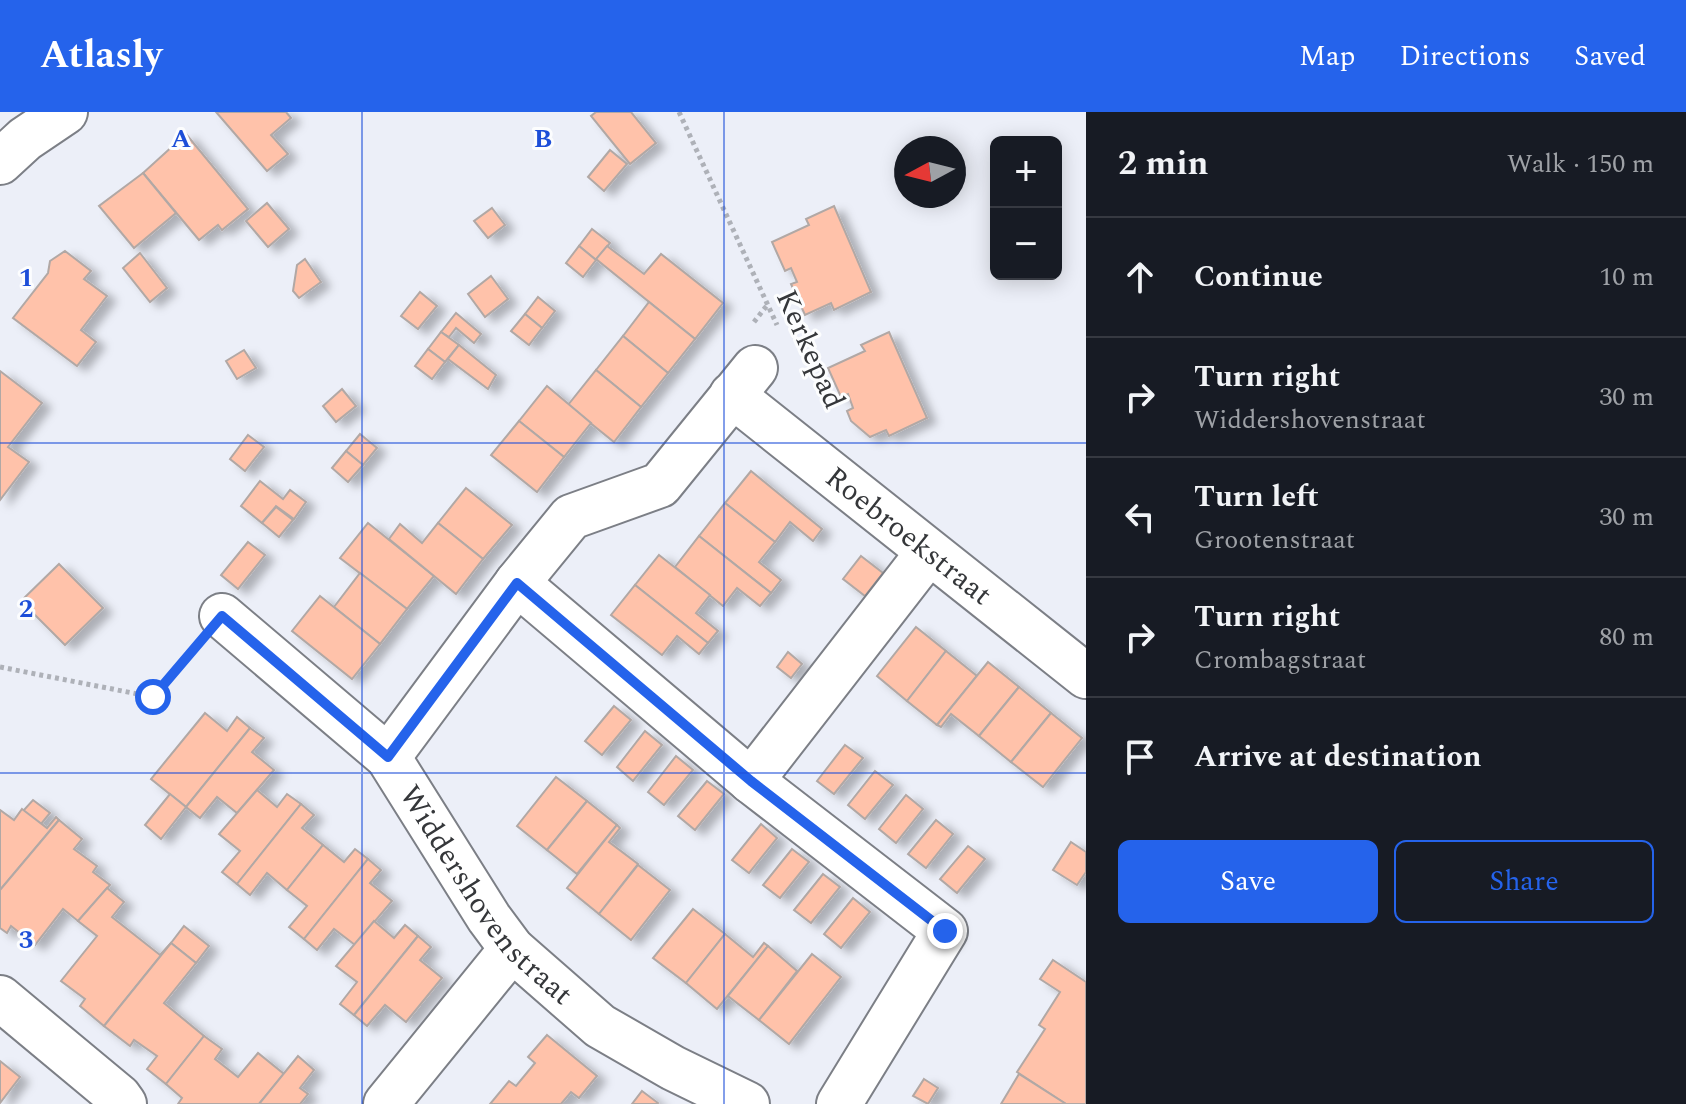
<!DOCTYPE html>
<meta charset="utf-8">
<style>
:root{--surface:#171b24;--page:#242831;--text:#f1f3f6;--muted:#9ea1a6;--line:#363941;--accent:#2563eb}
body{margin:0;font-family:Spectral,serif;background:var(--page);color:var(--text)}
.controls{position:absolute;right:24px;top:24px;display:grid;overflow:hidden;border-radius:12px;box-shadow:0 4px 20px #0003}
.controls button{width:72px;height:72px;display:grid;place-items:center;padding:0;border:0;border-bottom:2px solid var(--line);background:var(--surface);color:var(--text);font:40px sans-serif}
.compass{position:absolute;left:894px;top:24px;width:72px;height:72px;border-radius:50%;background:var(--surface);box-shadow:0 4px 20px #0003;rotate:263deg}
.stop{position:absolute;width:24px;height:24px;margin:-18px;border:6px solid #2563eb;border-radius:50%;background:#fff}
.stop.end{background:#2563eb;border-color:#fff;box-shadow:0 2px 8px #0008}
.list{margin:0;padding:0;list-style:none}
h2{display:flex;justify-content:space-between;align-items:center;height:104px;margin:0;padding:0 32px;font-size:34px}
h2 small{font-size:26px;font-weight:400;color:var(--muted)}
.list li{display:grid;grid-template-columns:52px 1fr auto;gap:24px;align-items:center;box-sizing:border-box;height:120px;padding:0 32px;border-top:2px solid var(--line)}
.list b{display:block;font-size:30px;white-space:nowrap}
.list p{margin:0;font-size:26px;white-space:nowrap;color:var(--muted)}
.list em{font-size:26px;font-style:normal;color:var(--muted)}
.actions{display:flex;gap:16px;padding:24px 32px}
.actions a{flex:1;padding:18px 0;border:2px solid var(--accent);border-radius:12px;text-align:center;font-size:28px;color:var(--accent)}
.actions .main{background:var(--accent);color:#fff}
.icon{flex:none;width:44px;height:44px;fill:none;stroke:currentColor;stroke-width:2;stroke-linecap:round;stroke-linejoin:round}
.map{position:relative;flex:none;width:1086px;height:992px;overflow:hidden}
header{display:flex;align-items:center;gap:48px;box-sizing:border-box;height:112px;padding:0 40px;background:var(--accent);color:#fff}
header strong{font-size:38px}
nav{display:flex;gap:44px;margin-inline-start:auto;font-size:28px}
main{display:flex}
aside{flex:1;background:var(--surface)}
.map>svg:first-child{display:block}
.building{fill:#ffc2aa;stroke:#b1a8a5;stroke-width:2;filter:url(#shadow)}
.lines{fill:none;stroke-linecap:round;stroke-linejoin:round}
.minor-casing{stroke:#7c7f86;stroke-width:48}
.path{stroke:#aeb1b8;stroke-width:5;stroke-dasharray:4 4;stroke-linecap:butt}
.minor{stroke:#fff;stroke-width:44}
.route{stroke:#2563eb;stroke-width:10}
.grid{fill:none;stroke:#1d4ed8;stroke-width:2;stroke-opacity:0.55}
.labels{text-anchor:middle;stroke-width:6;stroke-linejoin:round;paint-order:stroke}
.street-label{font-size:30px;fill:#35373a;stroke:#fcfdfe}
.grid-label{font-size:26px;text-anchor:middle;font-weight:bold;fill:#1d4ed8;stroke:#fcfdfe;stroke-width:6;stroke-linejoin:round;paint-order:stroke}
</style>
<header>
<strong>Atlasly</strong>
<nav><a>Map</a><a>Directions</a><a>Saved</a></nav>
</header>
<main>
<div class="map">
<svg width="1086" height="992" viewBox="0 0 1086 992">
<defs>
<filter id="shadow"><feDropShadow dx="9" dy="5" stdDeviation="4" flood-color="#0004"/></filter>
</defs>
<rect width="100%" height="100%" fill="#eceff8"/>
<g class="building">
<polygon points="216,0 286,0 291,6 271,23 288,42 267,59"/>
<polygon points="596,0 631,0 656,31 630,52 591,4"/>
<polygon points="186,22 248,97 222,118 218,113 199,128 143,61"/>
<polygon points="610,38 627,52 604,79 588,65"/>
<polygon points="143,61 176,101 134,136 99,94"/>
<polygon points="267,91 289,117 268,135 246,109"/>
<polygon points="834,94 871,180 834,198 831,191 805,203 791,172 797,170 791,156 785,159 772,130 809,113 806,107"/>
<polygon points="492,96 505,113 488,126 474,109"/>
<polygon points="592,117 610,131 596,148 579,134"/>
<polygon points="579,134 596,148 583,165 566,151"/>
<polygon points="607,134 644,162 661,142 723,191 695,227 596,147"/>
<polygon points="65,139 91,159 84,167 107,184 81,218 96,230 77,254 13,206 48,161 50,149"/>
<polygon points="140,141 167,176 150,190 123,156"/>
<polygon points="305,147 321,170 299,186 293,179 297,153"/>
<polygon points="491,164 508,187 485,205 468,182"/>
<polygon points="420,180 437,194 418,217 401,204"/>
<polygon points="538,185 555,199 542,216 525,202"/>
<polygon points="649,190 695,227 668,261 623,224"/>
<polygon points="456,201 481,222 474,231 456,216 449,225 441,220"/>
<polygon points="525,202 542,216 529,233 511,219"/>
<polygon points="441,220 459,233 445,250 428,237"/>
<polygon points="889,220 927,306 889,324 886,318 870,325 851,309 847,299 853,296 852,293 848,282 841,285 828,256 865,239 861,233"/>
<polygon points="623,224 668,261 641,295 596,258"/>
<polygon points="459,233 496,263 488,277 448,247"/>
<polygon points="428,237 445,250 432,267 415,254"/>
<polygon points="244,238 256,256 237,267 226,249"/>
<polygon points="596,258 641,295 614,330 568,293"/>
<polygon points="0,259 42,291 8,335 29,350 0,388"/>
<polygon points="547,274 591,311 564,345 519,309"/>
<polygon points="342,277 356,294 336,310 323,294"/>
<polygon points="519,309 564,345 537,380 491,343"/>
<polygon points="360,322 377,336 363,353 346,339"/>
<polygon points="248,323 264,335 245,359 230,347"/>
<polygon points="346,339 363,353 348,370 332,356"/>
<polygon points="751,359 822,417 813,429 790,410 775,430 725,391"/>
<polygon points="260,369 283,387 290,378 306,390 294,407 276,394 262,411 241,394"/>
<polygon points="466,376 512,413 483,447 438,411"/>
<polygon points="725,391 775,430 759,450 781,468 771,481 699,424"/>
<polygon points="276,395 293,408 279,425 262,411"/>
<polygon points="368,411 434,464 407,497 340,446"/>
<polygon points="438,411 483,447 456,482 389,427 400,412 422,431"/>
<polygon points="699,424 771,481 760,494 737,476 723,494 675,455"/>
<polygon points="248,430 265,443 238,477 221,463"/>
<polygon points="659,443 710,483 696,501 718,519 708,531 635,473"/>
<polygon points="861,444 883,461 865,484 843,467"/>
<polygon points="59,452 103,496 65,533 21,489"/>
<polygon points="360,461 407,497 380,532 334,495"/>
<polygon points="635,473 708,531 699,542 677,524 662,543 611,503"/>
<polygon points="320,484 380,532 352,567 292,519"/>
<polygon points="916,515 946,539 907,589 877,564"/>
<polygon points="946,539 977,564 937,613 907,589"/>
<polygon points="788,540 802,552 791,566 777,555"/>
<polygon points="988,550 1019,575 979,624 951,602 941,615 937,613"/>
<polygon points="1019,575 1051,601 1011,650 979,624"/>
<polygon points="614,594 631,608 602,643 585,629"/>
<polygon points="205,601 227,619 237,605 250,616 186,695 151,667"/>
<polygon points="1051,601 1082,626 1043,675 1011,650"/>
<polygon points="250,616 264,626 252,640 274,658 237,701 217,685 200,706 186,695"/>
<polygon points="645,619 662,633 633,669 617,655"/>
<polygon points="845,633 863,646 834,682 817,669"/>
<polygon points="676,644 693,658 664,693 648,680"/>
<polygon points="875,659 893,673 865,707 848,693"/>
<polygon points="556,665 587,689 547,738 517,714"/>
<polygon points="707,669 724,682 695,718 678,704"/>
<polygon points="257,678 277,695 287,682 301,692 237,772 222,760 240,739 219,722"/>
<polygon points="170,682 186,695 161,727 145,713"/>
<polygon points="906,683 923,697 896,731 879,717"/>
<polygon points="33,688 50,701 41,712 23,699"/>
<polygon points="587,689 617,713 577,762 547,738"/>
<polygon points="301,692 314,703 302,716 323,733 287,778 267,761 250,783 237,772"/>
<polygon points="22,697 47,716 56,705 59,708 0,778 0,698 14,708"/>
<polygon points="59,708 82,727 74,737 97,754 93,760 110,773 78,809 63,797 35,833 11,814 7,821 0,816 0,778"/>
<polygon points="936,708 953,722 926,756 908,742"/>
<polygon points="761,712 777,726 749,761 732,748"/>
<polygon points="617,713 620,716 609,730 638,752 599,802 567,776"/>
<polygon points="1071,730 1086,740 1086,760 1077,773 1053,758"/>
<polygon points="323,733 344,750 355,737 368,747 304,827 289,815 307,794 287,778"/>
<polygon points="968,734 985,747 957,781 940,767"/>
<polygon points="792,737 809,750 780,786 763,773"/>
<polygon points="368,747 381,758 370,771 392,789 355,833 334,817 317,838 304,827"/>
<polygon points="638,753 670,778 631,828 599,802"/>
<polygon points="823,762 840,775 811,811 794,798"/>
<polygon points="107,776 124,790 112,805 160,843 171,831 104,914 80,894 85,887 61,869 97,824 78,809"/>
<polygon points="853,786 870,800 841,836 824,822"/>
<polygon points="693,797 725,822 686,871 653,846"/>
<polygon points="374,809 394,826 405,813 418,824 354,903 340,892 357,870 336,854"/>
<polygon points="184,814 209,834 196,851 171,831"/>
<polygon points="725,822 753,845 764,831 768,834 717,897 686,871"/>
<polygon points="418,824 431,835 420,848 442,866 406,910 385,893 367,914 354,903"/>
<polygon points="171,831 196,851 164,891 204,924 166,972 147,957 157,944 134,928 130,934 104,914"/>
<polygon points="768,834 797,859 759,908 728,884"/>
<polygon points="812,842 841,865 789,932 759,908"/>
<polygon points="1053,848 1086,870 1086,992 1066,992 1017,960 1045,917 1039,913 1060,880 1040,867"/>
<polygon points="547,923 597,964 579,986 571,980 561,992 490,992 509,969 516,974 535,951 528,945"/>
<polygon points="204,924 222,937 215,947 238,965 258,941 284,962 259,992 178,992 182,986 166,972"/>
<polygon points="298,944 314,958 300,976 308,982 300,992 259,992"/>
<polygon points="0,949 20,965 0,991"/>
<polygon points="1019,962 1066,992 1001,992"/>
<polygon points="924,967 938,976 928,992 913,984"/>
<polygon points="642,979 658,991 657,992 632,992"/>
</g>
<g class="lines">
<g class="minor-casing">
<g id="minor">
<polyline points="0,50 25,27 65,0"/>
<path id="s1" d="M732 283 1086 564"/>
<polyline points="517,471 751,669 945,819 839,992"/>
<path id="s2" d="M222 504 388 645 489 806 512 837 600 914 673 956 747 992"/>
<polyline points="388,645 517,471 571,405 660,373 755,256"/>
<polyline points="751,669 928,441"/>
<polyline points="0,886 119,985 124,992"/>
<polyline points="386,992 512,837"/>
</g>
</g>
<g class="path">
<polyline points="679,0 777,213"/>
<polyline points="754,210 768,192"/>
<polyline points="0,555 153,585 192,538"/>
</g>
<use href="#minor" class="minor"/>
</g>
<g class="lines">
<polyline class="route" points="153,585 222,504 388,645 517,471 751,669 945,819"/>
</g>
<path class="grid" d="M362 0V992M724 0V992M0 331H1086M0 661H1086"/>
<g class="labels">
<g class="street-label">
<text transform="translate(811 237) rotate(66)" y="10">Kerkepad</text>
<text dy="10" stroke="none"><textPath href="#s1" startOffset="226">Roebroekstraat</textPath></text>
<text dy="10" stroke="none"><textPath href="#s2" startOffset="388">Widdershovenstraat</textPath></text>
</g>
</g>
<g class="grid-label">
<text x="181" y="35">A</text>
<text x="543" y="35">B</text>
<text x="26" y="174">1</text>
<text x="26" y="505">2</text>
<text x="26" y="836">3</text>
</g>
</svg>
<div class="controls">
<button>+</button>
<button>−</button>
</div>
<svg class="compass" viewBox="-18 -18 36 36"><path d="M0-13l5 13h-10z" fill="#e53935"/><path d="M0 13l5-13h-10z" fill="#9ea1a6"/></svg>
<div class="stop" style="left:153px;top:585px"></div>
<div class="stop end" style="left:945px;top:819px"></div>
</div>
<aside>
<h2>2 min<small>Walk · 150 m</small></h2>
<ul class="list">
<li><svg class="icon" aria-label="ahead" viewBox="0 0 24 24"><path d="M12 20V5M6 11l6-6 6 6"/></svg><div><b>Continue</b></div><em>10 m</em></li>
<li><svg class="icon" aria-label="right" viewBox="0 0 24 24"><path d="M7 20v-9h11M14 6l5 5-5 5"/></svg><div><b>Turn right</b><p>Widdershovenstraat</p></div><em>30 m</em></li>
<li><svg class="icon" aria-label="left" viewBox="0 0 24 24"><path d="M17 20v-9H6M10 6l-5 5 5 5"/></svg><div><b>Turn left</b><p>Grootenstraat</p></div><em>30 m</em></li>
<li><svg class="icon" aria-label="right" viewBox="0 0 24 24"><path d="M7 20v-9h11M14 6l5 5-5 5"/></svg><div><b>Turn right</b><p>Crombagstraat</p></div><em>80 m</em></li>
<li><svg class="icon" aria-label="arrive" viewBox="0 0 24 24"><path d="M6 21V4h12l-3 4 3 4H6"/></svg><div><b>Arrive at destination</b></div></li>
</ul>
<div class="actions"><a class="main">Save</a><a>Share</a></div>
</aside>
</main>
